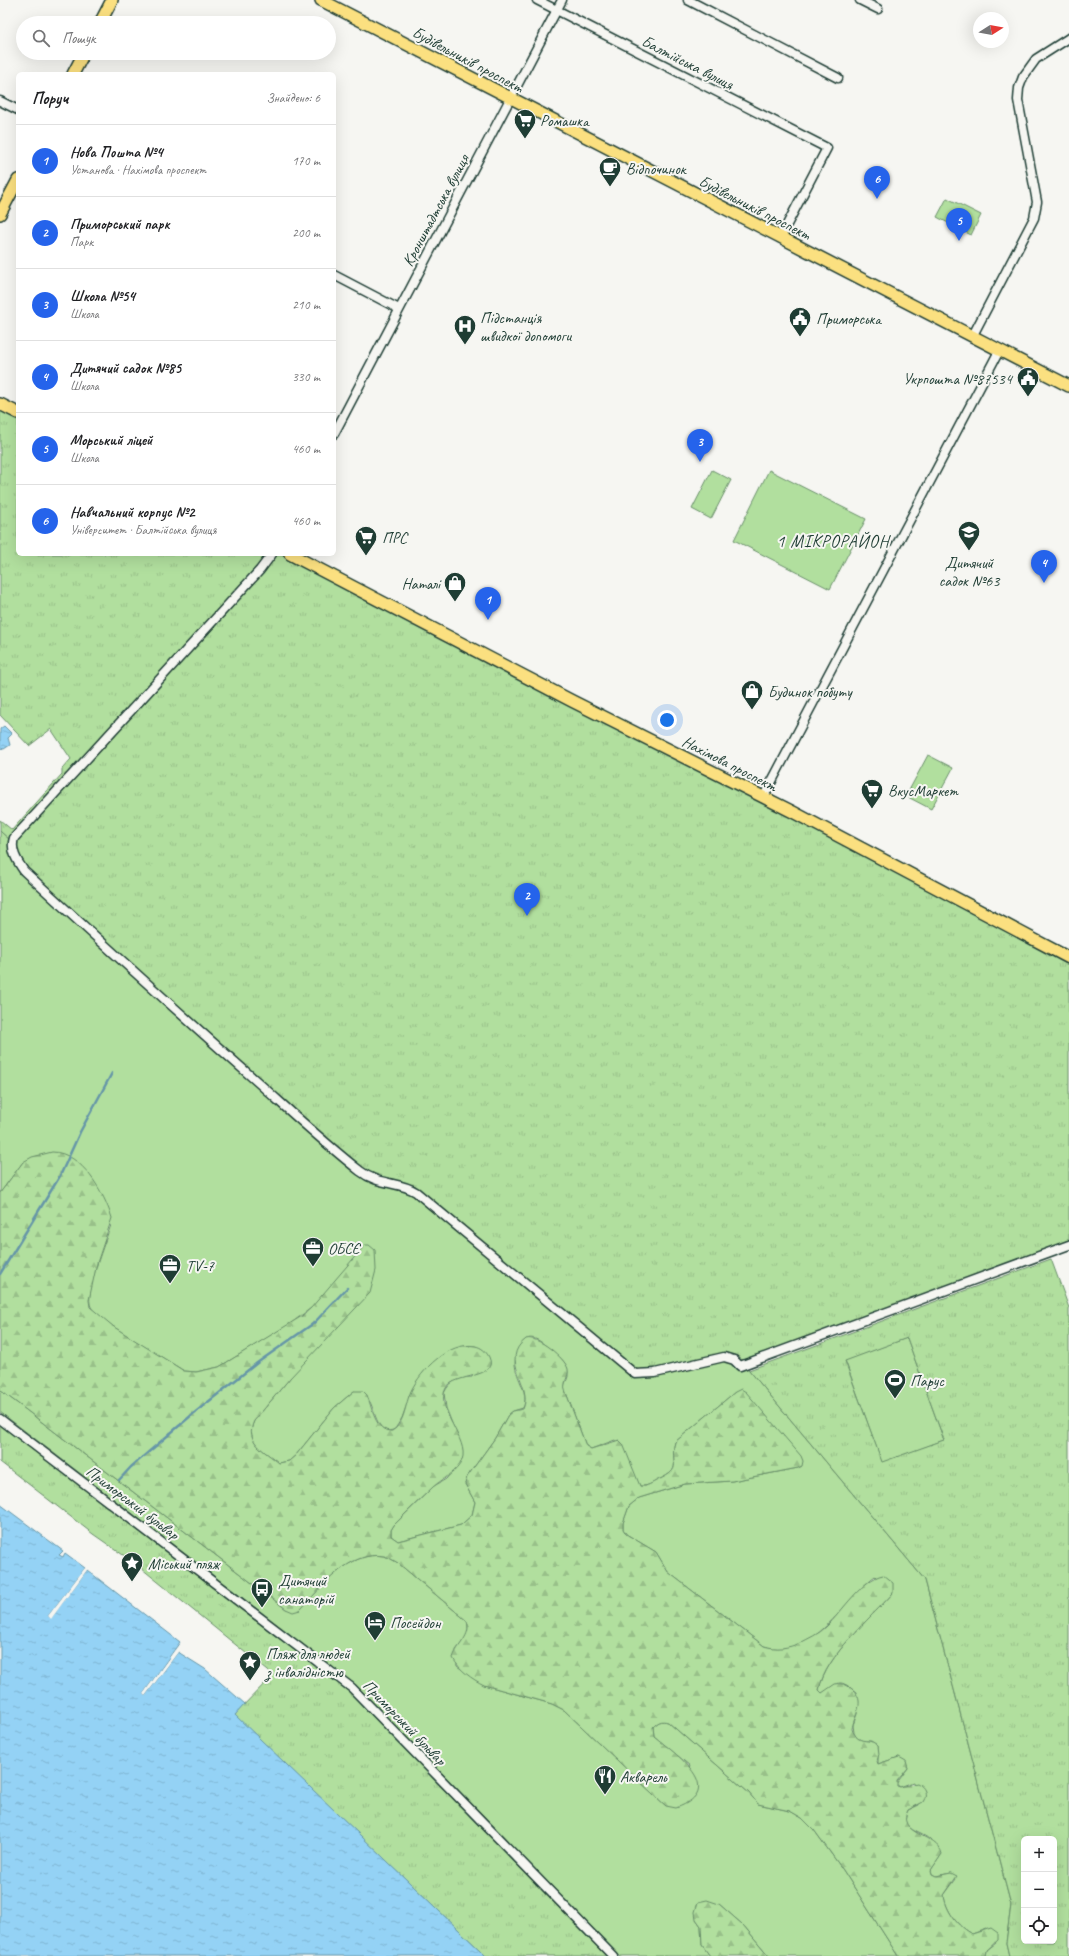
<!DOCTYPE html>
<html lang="uk">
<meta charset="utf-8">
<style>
:root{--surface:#fff;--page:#f2f2f2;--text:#202124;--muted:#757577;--line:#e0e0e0;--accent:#2563eb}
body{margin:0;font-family:Caveat,sans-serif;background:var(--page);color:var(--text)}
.controls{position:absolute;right:12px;bottom:12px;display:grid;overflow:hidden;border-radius:6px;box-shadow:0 4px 16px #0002}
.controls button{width:36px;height:36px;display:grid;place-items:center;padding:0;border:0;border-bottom:1px solid var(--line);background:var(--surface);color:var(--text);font:20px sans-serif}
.compass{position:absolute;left:973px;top:12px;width:36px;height:36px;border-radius:50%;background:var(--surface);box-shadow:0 4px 16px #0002;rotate:79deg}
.you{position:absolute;left:667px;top:720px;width:14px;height:14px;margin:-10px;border:3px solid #fff;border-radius:50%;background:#1a73e8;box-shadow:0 0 0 6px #1a73e833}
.badge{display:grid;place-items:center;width:26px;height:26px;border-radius:50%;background:var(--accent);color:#fff;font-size:13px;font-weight:700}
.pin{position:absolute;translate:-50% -33px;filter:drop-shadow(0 1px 2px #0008)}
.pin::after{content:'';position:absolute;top:21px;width:14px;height:12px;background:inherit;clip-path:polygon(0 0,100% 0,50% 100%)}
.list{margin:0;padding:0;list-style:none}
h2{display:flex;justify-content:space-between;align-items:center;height:52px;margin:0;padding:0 16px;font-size:17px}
h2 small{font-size:13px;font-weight:400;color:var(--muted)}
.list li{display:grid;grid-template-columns:26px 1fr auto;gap:12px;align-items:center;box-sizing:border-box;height:72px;padding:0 16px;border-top:1px solid var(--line)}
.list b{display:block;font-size:15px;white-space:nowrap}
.list p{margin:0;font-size:13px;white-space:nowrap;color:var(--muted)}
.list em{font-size:13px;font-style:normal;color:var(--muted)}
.icon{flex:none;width:22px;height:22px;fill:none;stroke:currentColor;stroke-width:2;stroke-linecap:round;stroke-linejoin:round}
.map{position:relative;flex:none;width:1069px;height:1956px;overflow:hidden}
.search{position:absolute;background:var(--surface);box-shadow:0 4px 16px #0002;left:16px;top:16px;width:320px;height:44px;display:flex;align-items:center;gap:10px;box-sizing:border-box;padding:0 14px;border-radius:22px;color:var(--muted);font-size:15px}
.panel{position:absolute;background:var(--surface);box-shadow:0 4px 16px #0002;left:16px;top:72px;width:320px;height:484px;border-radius:6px}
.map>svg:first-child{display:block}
.green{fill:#b1df9e;stroke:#688e69}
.forest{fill:url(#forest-firs);stroke:#688e69}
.park{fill:url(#park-tufts);stroke:#688e69;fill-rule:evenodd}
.water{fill:url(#water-ripples);stroke:#6596a8}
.pier{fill:#f6f6f2}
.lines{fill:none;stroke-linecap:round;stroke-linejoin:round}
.stream{stroke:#6596a8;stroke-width:2.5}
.minor-casing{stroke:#1f3d34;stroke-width:11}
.major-casing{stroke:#1f3d34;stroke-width:14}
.minor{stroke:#f6f6f2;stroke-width:8}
.major{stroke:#fbe080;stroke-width:11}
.labels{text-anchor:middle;stroke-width:4;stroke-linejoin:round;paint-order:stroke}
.street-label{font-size:16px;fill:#1f3d34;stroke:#f6f6f2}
.poi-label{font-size:16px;fill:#1f3d34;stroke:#f6f6f2;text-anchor:start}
.neighbourhood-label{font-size:17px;letter-spacing:1px;fill:#1f3d34;stroke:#f6f6f2}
</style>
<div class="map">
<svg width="1069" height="1956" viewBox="0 0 1069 1956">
<defs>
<pattern id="forest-firs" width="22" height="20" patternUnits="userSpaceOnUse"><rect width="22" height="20" fill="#b1df9e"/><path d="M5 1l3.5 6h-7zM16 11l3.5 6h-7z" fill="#98c089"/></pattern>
<pattern id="park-tufts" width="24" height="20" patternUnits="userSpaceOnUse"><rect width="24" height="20" fill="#b1df9e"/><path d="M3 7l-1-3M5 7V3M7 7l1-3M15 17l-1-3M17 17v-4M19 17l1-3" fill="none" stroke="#98c089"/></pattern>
<pattern id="water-ripples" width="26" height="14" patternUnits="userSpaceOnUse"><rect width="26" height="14" fill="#94d2f5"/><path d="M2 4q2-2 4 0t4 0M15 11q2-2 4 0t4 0" fill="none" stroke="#7fb5d3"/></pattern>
</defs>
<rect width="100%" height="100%" fill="#f6f6f2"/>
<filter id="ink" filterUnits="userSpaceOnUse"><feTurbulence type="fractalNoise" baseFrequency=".025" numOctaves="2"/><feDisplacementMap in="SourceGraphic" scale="8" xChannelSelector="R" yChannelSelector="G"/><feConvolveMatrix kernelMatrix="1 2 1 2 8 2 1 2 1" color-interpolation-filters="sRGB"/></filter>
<g filter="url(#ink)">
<g class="green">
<polygon points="947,198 981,215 971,235 937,217"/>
<polygon points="712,470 731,480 711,519 692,509"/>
<polygon points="769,470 866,519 830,589 734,540"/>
<polygon points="928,755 953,768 931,809 906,796"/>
<path d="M0 831 404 1188 415 1191 429 1208 580 1330 744 1364 749 1370 925 1580 1011 1905 1006 1943 1009 1956H986L987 1950 996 1943 986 1929 972 1934C958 1928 945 1909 944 1895L956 1879 951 1873 936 1876 932 1874 931 1870 939 1858C937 1853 935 1845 931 1841 923 1831 897 1831 908 1810L919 1805 913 1782 900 1787 896 1784 908 1768 899 1757 878 1764V1746L871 1741H863L857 1738 854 1733 853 1725 857 1714 856 1692C835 1675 840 1686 822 1693L819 1690C826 1655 869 1620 893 1593L875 1576C843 1600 814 1662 764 1646L668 1572 656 1552 626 1534 623 1529V1523L629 1506 639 1498 685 1484 732 1481 798 1468 802 1466 735 1392 675 1442C669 1464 685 1468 658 1480 652 1483 647 1487 640 1486L615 1440 591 1449 586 1446 565 1390C563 1383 567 1382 568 1376 569 1364 560 1357 552 1351 542 1342 529 1330 520 1346 517 1352 515 1357 515 1364 516 1379 530 1393 523 1408L513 1411 508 1415 495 1438 467 1477 465 1484 475 1502 472 1515 461 1525 398 1541 391 1536V1530L394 1525 434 1486 446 1479 462 1460V1449L446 1408 444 1393C450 1381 458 1377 472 1377L482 1349 475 1346H466L423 1373 412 1390 402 1418 395 1429C378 1438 375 1411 370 1402 367 1398 359 1394 354 1391L334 1408 296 1455 289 1461 279 1463C265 1451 244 1442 254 1421L290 1378 311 1308 290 1324 219 1367 196 1372 184 1371C168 1360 98 1321 91 1307 84 1294 106 1239 111 1225L23 1162 0 1193Z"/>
<polygon points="907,1338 944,1440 882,1463 845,1360"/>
<path d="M0 1390 286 1609 300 1610C321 1588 349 1550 384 1556 388 1557 393 1560 398 1563L467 1621C471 1634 464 1640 456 1650L457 1666 484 1685 552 1704 564 1710 666 1806 690 1766 654 1736 653 1727C658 1722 661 1720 668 1722L749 1793 758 1804 790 1811 802 1818 814 1830 843 1870 898 1956H769L743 1925 719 1904 696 1919 701 1926 702 1945 710 1956H620L356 1685 0 1412Z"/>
</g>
<g class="forest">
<path d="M52 1152C82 1152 104 1193 112 1218L97 1263 89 1300 90 1307 114 1327 184 1371 196 1372 219 1367 302 1316 311 1308 365 1245H369L375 1250 376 1270 370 1293 290 1378 254 1421C244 1442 265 1451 279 1463L289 1461 296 1455 334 1408 354 1391H363L367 1395C372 1407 375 1432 392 1431 405 1424 405 1403 411 1391 421 1370 449 1341 475 1346 481 1347 486 1351 489 1357 499 1379 455 1373 446 1388 434 1409 470 1440 462 1460 457 1473 443 1478 433 1487 420 1499 407 1512 394 1525L391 1530V1536L398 1541 461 1525 472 1515 475 1502 465 1484 467 1477 495 1438 508 1415 513 1411 523 1409C534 1385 498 1360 526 1339 537 1335 565 1358 568 1369 569 1377 563 1382 565 1390L586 1446 591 1449 619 1440 623 1444 640 1486C647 1487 652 1483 658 1480 685 1468 669 1464 675 1442L735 1392 741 1389 746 1392 801 1456 803 1461 802 1466 798 1468 732 1481 685 1484 639 1498 629 1506 623 1523V1529L626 1534 656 1552 668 1572 764 1646C777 1650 788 1648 800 1643 809 1638 819 1634 826 1627 842 1612 862 1579 883 1575L893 1583V1593C870 1619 825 1656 819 1690L822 1693 835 1684C842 1683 846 1684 852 1689 867 1702 854 1714 852 1729 858 1747 869 1736 878 1746L879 1754 877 1761 878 1764 899 1757 906 1761 908 1768 897 1781V1786L900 1787 917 1783C925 1787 928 1794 923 1802L908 1810C895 1835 938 1834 942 1854L931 1870 932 1874 936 1876 951 1873 957 1876 944 1895C945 1909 958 1928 972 1934L991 1928 998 1933V1940L987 1950 986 1956H898L843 1870 814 1830 802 1818 790 1811 758 1804 749 1793 668 1722C661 1720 658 1722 653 1727L654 1736C675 1754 729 1789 676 1808L666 1806 653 1794 564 1710 552 1704 484 1685C472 1679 459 1670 453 1658 457 1644 472 1636 467 1621L398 1563C393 1560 388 1557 384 1556 349 1550 321 1588 300 1610L293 1612 286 1609 0 1390V1193L23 1162 32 1157Z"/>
<polygon points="707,1900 719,1904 743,1925 769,1956 710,1956 702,1945 701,1926 696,1919 695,1912 698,1902"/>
</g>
<g class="park">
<polygon points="0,403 18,412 18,554 288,554 1069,961 1069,1245 744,1364 731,1359 641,1373 630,1367 580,1330 429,1208 415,1191 380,1185 22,871 10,840 0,831 0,820 12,830 62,774 62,769 71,759 51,729 29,746 0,715"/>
<path d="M1051 1259 1069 1308V1956H1009L1006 1943 1011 1905 925 1580 749 1370ZM907 1338 944 1440 882 1462 845 1361ZM1024 1839H1054V1941H1024Z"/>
<polygon points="0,1425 349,1692 606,1956 486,1956 234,1715 273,1675 136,1564 93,1534 0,1462"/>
</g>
<g class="water">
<polygon points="4,726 12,734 8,738 10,745 4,749 0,748 0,729"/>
<polygon points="0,1504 63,1551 59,1555 63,1557 65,1553 85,1568 48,1616 51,1618 87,1570 180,1642 143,1694 145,1696 178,1652 205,1669 245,1704 235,1715 486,1956 0,1956"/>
</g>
<g class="pier">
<polygon points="85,1568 87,1570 51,1619 48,1616"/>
<polygon points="175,1650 178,1652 145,1696 143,1694"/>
</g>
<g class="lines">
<g class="stream">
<polyline points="0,1274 60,1176 80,1132 112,1073"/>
<polyline points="119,1480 131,1467 193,1414 257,1363 314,1323 347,1288"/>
</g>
<g class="minor-casing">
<g id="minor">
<polyline points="537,0 827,148 780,238"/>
<polyline points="688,0 838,78"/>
<polyline points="860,0 878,9"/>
<polyline points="0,101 18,110"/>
<polyline points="334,275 399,309"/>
<polyline points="972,337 1034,218 1037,202 1018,100 1019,88 1023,77 1036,59 1069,38"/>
<polyline points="334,434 562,0"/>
<path d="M272 554 260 570 14 838C10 850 17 861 24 871 100 941 176 1010 253 1078 288 1109 323 1142 360 1171 379 1186 399 1181 416 1192L635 1374 655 1373 724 1357 734 1360 740 1366 1069 1245"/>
<polyline points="763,798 999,351"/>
<polyline points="0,1419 352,1688 613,1956"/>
</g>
</g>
<g class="major-casing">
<g id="major">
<polyline points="321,0 1069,386"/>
<polyline points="100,23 112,0"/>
<polyline points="73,74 84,53"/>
<polyline points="0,214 18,180"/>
<polyline points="0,404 18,413"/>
<polyline points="290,554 572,701 793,812 1069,958"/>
</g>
</g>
<use href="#minor" class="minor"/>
<use href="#major" class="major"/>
</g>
</g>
<defs>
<g id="supermarket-pin" transform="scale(1.15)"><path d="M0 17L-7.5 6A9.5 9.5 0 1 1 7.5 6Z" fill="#1f3d34" stroke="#f6f6f2"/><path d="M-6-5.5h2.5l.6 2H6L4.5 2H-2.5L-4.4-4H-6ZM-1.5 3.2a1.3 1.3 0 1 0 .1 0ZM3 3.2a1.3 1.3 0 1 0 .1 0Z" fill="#fff"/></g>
<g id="cafe-pin" transform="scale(1.15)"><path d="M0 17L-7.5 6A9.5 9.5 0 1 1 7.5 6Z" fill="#1f3d34" stroke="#f6f6f2"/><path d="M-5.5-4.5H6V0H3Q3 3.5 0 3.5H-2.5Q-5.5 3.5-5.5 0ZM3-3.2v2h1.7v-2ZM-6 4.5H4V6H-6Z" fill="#fff"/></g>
<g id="civic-pin" transform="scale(1.15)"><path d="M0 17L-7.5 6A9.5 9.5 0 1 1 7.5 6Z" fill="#1f3d34" stroke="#f6f6f2"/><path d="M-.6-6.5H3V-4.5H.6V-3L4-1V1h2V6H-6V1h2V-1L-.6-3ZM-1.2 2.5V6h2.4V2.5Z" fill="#fff"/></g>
<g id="hospital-pin" transform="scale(1.15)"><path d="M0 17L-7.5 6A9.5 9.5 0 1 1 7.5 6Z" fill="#1f3d34" stroke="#f6f6f2"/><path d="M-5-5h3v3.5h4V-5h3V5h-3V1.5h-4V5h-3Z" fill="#fff"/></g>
<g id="school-pin" transform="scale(1.15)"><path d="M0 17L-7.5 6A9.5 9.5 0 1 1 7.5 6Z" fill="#1f3d34" stroke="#f6f6f2"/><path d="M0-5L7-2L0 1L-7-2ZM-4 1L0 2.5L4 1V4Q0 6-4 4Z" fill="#fff"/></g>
<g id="shop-pin" transform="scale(1.15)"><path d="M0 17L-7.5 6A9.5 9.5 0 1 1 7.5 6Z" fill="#1f3d34" stroke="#f6f6f2"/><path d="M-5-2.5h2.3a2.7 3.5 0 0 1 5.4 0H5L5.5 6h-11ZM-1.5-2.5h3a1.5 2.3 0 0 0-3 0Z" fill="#fff"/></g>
<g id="office-pin" transform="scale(1.15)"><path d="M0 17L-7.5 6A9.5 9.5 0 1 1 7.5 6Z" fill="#1f3d34" stroke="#f6f6f2"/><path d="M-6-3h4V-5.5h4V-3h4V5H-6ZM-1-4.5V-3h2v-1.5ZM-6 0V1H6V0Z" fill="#fff"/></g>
<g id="stadium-pin" transform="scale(1.15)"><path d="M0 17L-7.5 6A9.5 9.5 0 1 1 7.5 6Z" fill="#1f3d34" stroke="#f6f6f2"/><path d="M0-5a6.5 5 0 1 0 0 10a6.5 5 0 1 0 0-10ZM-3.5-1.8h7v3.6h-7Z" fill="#fff"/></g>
<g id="sight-pin" transform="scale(1.15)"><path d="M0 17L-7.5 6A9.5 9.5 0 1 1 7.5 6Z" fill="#1f3d34" stroke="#f6f6f2"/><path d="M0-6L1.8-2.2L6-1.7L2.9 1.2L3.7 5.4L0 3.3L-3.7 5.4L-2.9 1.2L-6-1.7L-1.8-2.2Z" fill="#fff"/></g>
<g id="bus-pin" transform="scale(1.15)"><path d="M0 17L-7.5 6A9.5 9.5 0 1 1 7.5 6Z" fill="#1f3d34" stroke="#f6f6f2"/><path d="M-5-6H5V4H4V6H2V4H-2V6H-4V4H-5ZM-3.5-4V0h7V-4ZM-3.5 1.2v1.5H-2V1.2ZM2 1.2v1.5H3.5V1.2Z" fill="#fff"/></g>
<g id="hotel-pin" transform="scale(1.15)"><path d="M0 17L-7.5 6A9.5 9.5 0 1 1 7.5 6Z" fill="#1f3d34" stroke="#f6f6f2"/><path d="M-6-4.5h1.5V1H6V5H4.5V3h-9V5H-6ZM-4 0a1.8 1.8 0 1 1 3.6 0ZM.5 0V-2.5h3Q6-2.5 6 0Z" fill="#fff"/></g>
<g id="restaurant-pin" transform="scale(1.15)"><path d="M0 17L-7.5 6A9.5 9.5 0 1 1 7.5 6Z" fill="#1f3d34" stroke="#f6f6f2"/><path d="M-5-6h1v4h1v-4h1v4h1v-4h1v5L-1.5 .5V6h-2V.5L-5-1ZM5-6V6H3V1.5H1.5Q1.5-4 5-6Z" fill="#fff"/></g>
</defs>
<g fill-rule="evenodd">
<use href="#supermarket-pin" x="525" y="120"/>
<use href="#cafe-pin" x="610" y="168"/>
<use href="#civic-pin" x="800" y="318"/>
<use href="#hospital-pin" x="465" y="326"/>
<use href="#civic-pin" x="1028" y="378"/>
<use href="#school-pin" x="969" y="532"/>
<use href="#supermarket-pin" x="366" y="537"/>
<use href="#shop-pin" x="455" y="583"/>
<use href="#shop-pin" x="752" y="691"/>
<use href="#supermarket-pin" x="872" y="790"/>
<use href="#office-pin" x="313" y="1248"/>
<use href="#office-pin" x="170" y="1265"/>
<use href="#stadium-pin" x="895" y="1380"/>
<use href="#sight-pin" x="132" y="1563"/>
<use href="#bus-pin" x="262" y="1589"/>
<use href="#hotel-pin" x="375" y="1622"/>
<use href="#sight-pin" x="250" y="1662"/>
<use href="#restaurant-pin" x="605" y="1776"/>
</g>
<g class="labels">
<g class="street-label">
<text transform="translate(468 59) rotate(28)" y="6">Будівельників проспект</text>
<text transform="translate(688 62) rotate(27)" y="6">Балтійська вулиця</text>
<text transform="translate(755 207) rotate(27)" y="6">Будівельників проспект</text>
<text transform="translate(435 210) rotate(-62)" y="6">Кронштадтська вулиця</text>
<text transform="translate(730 763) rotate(27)" y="6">Нахімова проспект</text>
<text transform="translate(133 1502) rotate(37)" y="6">Приморський бульвар</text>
<text transform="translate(405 1722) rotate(46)" y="6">Приморський бульвар</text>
</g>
<g class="poi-label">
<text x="540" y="126">Ромашка</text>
<text x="626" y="174">Відпочинок</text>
<text x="480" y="323">Підстанція<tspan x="480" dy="18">швидкої допомоги</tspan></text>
<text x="816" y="324">Приморська</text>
<text x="1012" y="384" text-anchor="end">Укрпошта №87534</text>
<text x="382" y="543">ПРС</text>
<text x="969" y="568" text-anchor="middle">Дитячий<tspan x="969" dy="18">садок №63</tspan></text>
<text x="440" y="589" text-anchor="end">Наталі</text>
<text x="768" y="697">Будинок побуту</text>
<text x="888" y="796">ВкусМаркет</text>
<text x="328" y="1254">ОБСЄ</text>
<text x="186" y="1271">TV-7</text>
<text x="910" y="1386">Парус</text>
<text x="148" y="1569">Міський пляж</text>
<text x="278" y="1586">Дитячий<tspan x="278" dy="18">санаторій</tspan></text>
<text x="390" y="1628">Посейдон</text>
<text x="266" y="1659">Пляж для людей<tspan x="266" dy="18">з інвалідністю</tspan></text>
<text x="620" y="1782">Акварель</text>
</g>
<g class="neighbourhood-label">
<text x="833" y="547">1 МІКРОРАЙОН</text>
</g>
</g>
</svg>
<div class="controls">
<button>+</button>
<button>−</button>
<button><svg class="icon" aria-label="locate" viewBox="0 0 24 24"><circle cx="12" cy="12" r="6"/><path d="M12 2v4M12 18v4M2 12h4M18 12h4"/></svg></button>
</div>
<svg class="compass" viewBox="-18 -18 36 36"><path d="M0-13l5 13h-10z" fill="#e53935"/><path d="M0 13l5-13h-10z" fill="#757577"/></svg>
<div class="you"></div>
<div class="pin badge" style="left:488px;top:620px">1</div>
<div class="pin badge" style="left:527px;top:916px">2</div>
<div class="pin badge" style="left:700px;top:462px">3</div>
<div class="pin badge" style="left:1044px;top:583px">4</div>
<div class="pin badge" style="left:959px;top:241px">5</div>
<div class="pin badge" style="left:877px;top:199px">6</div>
<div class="search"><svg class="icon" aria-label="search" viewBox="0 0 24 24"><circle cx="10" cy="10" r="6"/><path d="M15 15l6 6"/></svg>Пошук</div>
<section class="panel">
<h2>Поруч<small>Знайдено: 6</small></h2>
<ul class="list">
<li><span class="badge">1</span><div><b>Нова Пошта №4</b><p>Установа · Нахімова проспект</p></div><em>170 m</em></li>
<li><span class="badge">2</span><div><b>Приморський парк</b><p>Парк</p></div><em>200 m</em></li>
<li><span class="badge">3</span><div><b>Школа №54</b><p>Школа</p></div><em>210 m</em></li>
<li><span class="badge">4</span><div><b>Дитячий садок №85</b><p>Школа</p></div><em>330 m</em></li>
<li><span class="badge">5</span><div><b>Морський ліцей</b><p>Школа</p></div><em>460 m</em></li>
<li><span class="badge">6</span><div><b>Навчальний корпус №2</b><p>Університет · Балтійська вулиця</p></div><em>460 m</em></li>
</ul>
</section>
</div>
